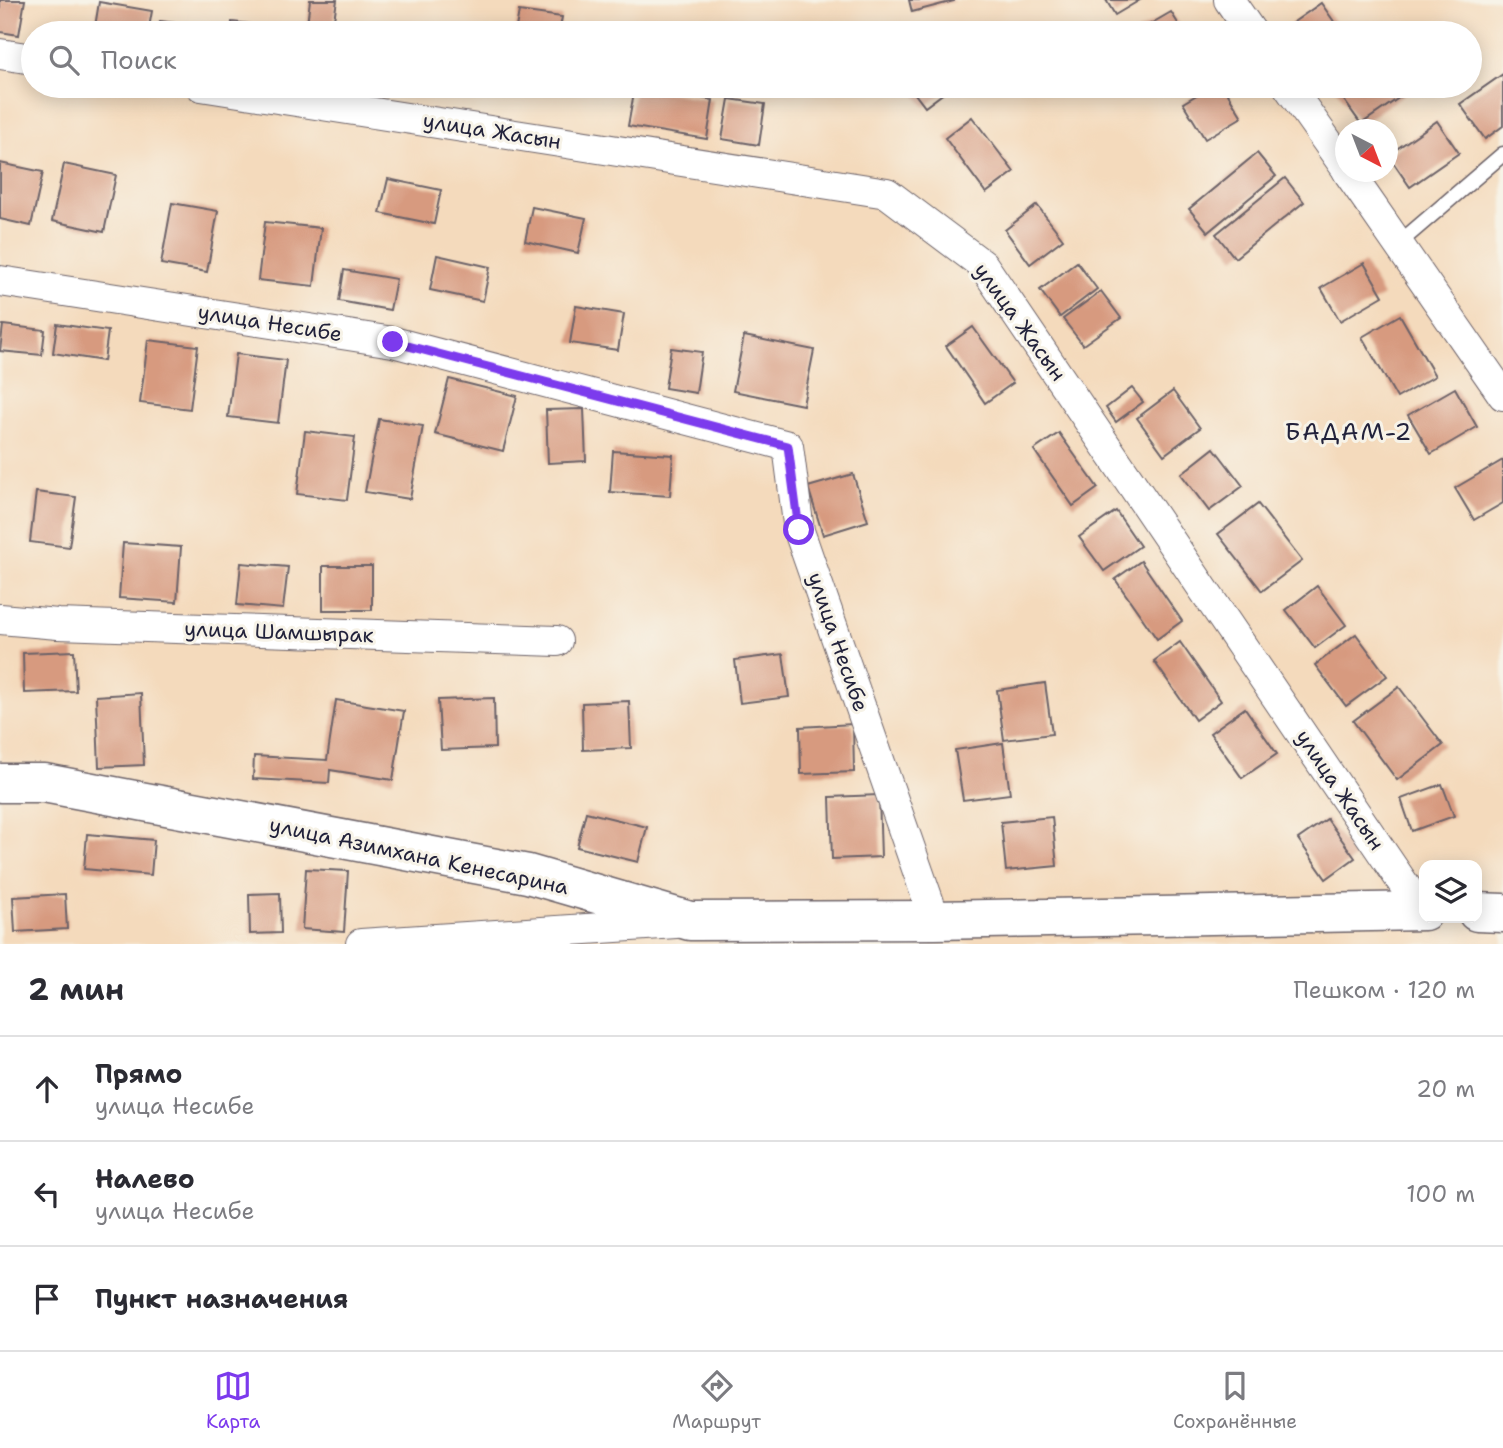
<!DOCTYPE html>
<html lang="ru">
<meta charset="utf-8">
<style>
:root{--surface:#fff;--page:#f2f2f3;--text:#2b2b33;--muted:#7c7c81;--line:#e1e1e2;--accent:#7c3aed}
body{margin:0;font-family:"Shantell Sans",sans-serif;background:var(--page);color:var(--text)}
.controls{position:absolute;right:21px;bottom:21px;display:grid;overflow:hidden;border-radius:14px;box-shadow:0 4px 18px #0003}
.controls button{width:63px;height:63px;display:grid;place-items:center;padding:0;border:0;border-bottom:2px solid var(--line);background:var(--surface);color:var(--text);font:35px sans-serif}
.compass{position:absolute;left:1335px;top:119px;width:63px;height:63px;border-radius:50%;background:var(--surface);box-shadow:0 4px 18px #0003;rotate:138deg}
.stop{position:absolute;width:21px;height:21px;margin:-16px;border:5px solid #7c3aed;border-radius:50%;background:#fff}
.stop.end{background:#7c3aed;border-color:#fff;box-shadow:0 2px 7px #0008}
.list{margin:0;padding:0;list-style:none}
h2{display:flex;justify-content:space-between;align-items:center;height:91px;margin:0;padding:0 28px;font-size:30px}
h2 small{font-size:23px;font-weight:400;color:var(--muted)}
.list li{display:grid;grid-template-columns:46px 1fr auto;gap:21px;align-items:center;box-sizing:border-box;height:105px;padding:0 28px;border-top:2px solid var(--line)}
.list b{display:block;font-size:26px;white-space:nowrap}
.list p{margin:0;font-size:23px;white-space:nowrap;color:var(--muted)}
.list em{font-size:23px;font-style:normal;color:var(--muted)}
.icon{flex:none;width:38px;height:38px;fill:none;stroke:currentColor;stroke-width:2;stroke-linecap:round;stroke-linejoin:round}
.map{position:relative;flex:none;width:1503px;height:944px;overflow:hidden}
.search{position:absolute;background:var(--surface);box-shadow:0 4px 18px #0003;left:21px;right:21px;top:21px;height:77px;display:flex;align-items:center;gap:18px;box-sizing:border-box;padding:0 24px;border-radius:38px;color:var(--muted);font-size:26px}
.sheet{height:406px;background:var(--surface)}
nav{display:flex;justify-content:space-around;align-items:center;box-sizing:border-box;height:98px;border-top:2px solid var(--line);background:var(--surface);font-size:19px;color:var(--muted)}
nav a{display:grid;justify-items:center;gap:4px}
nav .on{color:var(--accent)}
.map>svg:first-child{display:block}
.building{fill:#d79a7f}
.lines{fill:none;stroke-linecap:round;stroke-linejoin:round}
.lane-casing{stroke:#6c6268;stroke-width:17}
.street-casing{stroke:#6c6268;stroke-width:32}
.secondary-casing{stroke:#6c6268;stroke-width:41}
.lane{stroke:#fff;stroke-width:14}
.street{stroke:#fff;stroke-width:30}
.secondary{stroke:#fff;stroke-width:38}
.route{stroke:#7c3aed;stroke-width:9}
.labels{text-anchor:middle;stroke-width:6;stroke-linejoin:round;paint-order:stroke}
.street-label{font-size:21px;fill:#22223b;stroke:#f7f3e8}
.quarter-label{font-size:24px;letter-spacing:2px;fill:#22223b;stroke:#f7f3e8}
</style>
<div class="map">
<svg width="1503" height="944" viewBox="0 0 1503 944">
<rect width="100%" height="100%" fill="#f7f3e8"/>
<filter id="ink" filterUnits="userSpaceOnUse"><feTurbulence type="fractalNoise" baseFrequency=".0143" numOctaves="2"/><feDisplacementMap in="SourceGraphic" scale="14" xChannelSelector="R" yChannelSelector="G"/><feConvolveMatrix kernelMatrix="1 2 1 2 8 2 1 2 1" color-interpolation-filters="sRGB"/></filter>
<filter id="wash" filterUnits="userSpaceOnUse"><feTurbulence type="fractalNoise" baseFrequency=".00686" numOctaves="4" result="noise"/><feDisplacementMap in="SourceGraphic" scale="28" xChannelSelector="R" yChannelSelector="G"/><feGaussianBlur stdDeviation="1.57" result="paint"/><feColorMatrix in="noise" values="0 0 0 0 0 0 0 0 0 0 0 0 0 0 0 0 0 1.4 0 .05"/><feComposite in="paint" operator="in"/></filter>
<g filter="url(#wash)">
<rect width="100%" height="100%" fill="#f4dabc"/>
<g id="blocks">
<g class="building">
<polygon points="0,0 25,0 19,35 0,32"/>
<polygon points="310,0 337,0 332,33 306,33"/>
<polygon points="909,0 954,0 954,1 912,12"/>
<polygon points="1106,0 1140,0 1115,15"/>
<polygon points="99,2 152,11 148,33 94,33"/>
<polygon points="1321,3 1342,33 1297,33 1291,24"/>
<polygon points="519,11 562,17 559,33 515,33"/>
<polygon points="1171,12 1184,33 1135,33"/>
<polygon points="160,21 200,26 199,33 158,33"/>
<polygon points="232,22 287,28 287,33 231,33"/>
<polygon points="1503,74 1503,126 1485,139 1460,104"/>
<polygon points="393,86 458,86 457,97"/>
<polygon points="909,86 953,86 925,107"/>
<polygon points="1212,86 1223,86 1242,117 1205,139 1183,103"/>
<polygon points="1334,86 1416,86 1361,124"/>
<polygon points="635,87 713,100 707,139 628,126"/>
<polygon points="729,99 765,104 759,145 722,139"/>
<polygon points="972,117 1014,172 986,193 945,138"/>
<polygon points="1437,121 1459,153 1410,187 1388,155"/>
<polygon points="1257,153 1276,176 1208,232 1189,209"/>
<polygon points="0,163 43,172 31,226 0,219"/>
<polygon points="64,164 116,175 104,232 52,221"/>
<polygon points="1285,178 1304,202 1235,258 1216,234"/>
<polygon points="388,179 441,190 434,224 380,213"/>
<polygon points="172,203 218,211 207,272 161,264"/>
<polygon points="1037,205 1063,239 1030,264 1005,230"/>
<polygon points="532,207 586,218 578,253 525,241"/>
<polygon points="265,222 321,228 314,286 258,280"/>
<polygon points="437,255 490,267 483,301 430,290"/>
<polygon points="1077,262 1097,289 1060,317 1040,290"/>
<polygon points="1364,263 1383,296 1340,321 1321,288"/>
<polygon points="344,270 396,279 390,310 339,301"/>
<polygon points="1101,291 1121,318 1083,345 1063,319"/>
<polygon points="576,306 624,314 618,350 570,343"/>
<polygon points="1400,315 1435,376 1397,398 1362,337"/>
<polygon points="57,324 108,331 104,361 53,353"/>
<polygon points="3,325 45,330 42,355 0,351"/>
<polygon points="973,327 1013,383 985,403 946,346"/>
<polygon points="744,336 814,350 803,405 733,391"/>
<polygon points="148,340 198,346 190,409 140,403"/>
<polygon points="671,348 702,352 696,393 665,388"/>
<polygon points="236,354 286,360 278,423 228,417"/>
<polygon points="449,379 517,396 503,451 435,434"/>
<polygon points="1132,388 1143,402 1116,422 1106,408"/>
<polygon points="1455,388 1477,427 1431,454 1408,415"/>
<polygon points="1173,391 1200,428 1164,455 1137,418"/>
<polygon points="584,409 586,461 548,463 546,410"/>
<polygon points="379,419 423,426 410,499 365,492"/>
<polygon points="305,431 355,437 347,500 297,494"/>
<polygon points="1059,433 1098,488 1073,506 1034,450"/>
<polygon points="1214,448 1243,486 1209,511 1181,474"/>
<polygon points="613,451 673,455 670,496 610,492"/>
<polygon points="1503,460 1503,503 1474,520 1455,488"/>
<polygon points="853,474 868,521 823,535 808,487"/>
<polygon points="36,492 76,497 69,547 30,542"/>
<polygon points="1258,504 1302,561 1262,591 1218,534"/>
<polygon points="1116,511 1140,546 1104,571 1079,537"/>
<polygon points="123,543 181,547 177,602 119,598"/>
<polygon points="1141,561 1182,621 1157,639 1115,579"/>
<polygon points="241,563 288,567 283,609 237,605"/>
<rect x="323" y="566" width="49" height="44"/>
<polygon points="1317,586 1346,625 1315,648 1286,610"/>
<polygon points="1356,634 1387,676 1346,706 1315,665"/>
<polygon points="1180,642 1221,701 1195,720 1154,661"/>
<polygon points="74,651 76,691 24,693 23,653"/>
<polygon points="783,654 789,697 740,703 735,660"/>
<polygon points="1045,683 1052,734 1004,740 997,690"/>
<polygon points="1399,687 1443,745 1397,780 1353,721"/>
<polygon points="141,693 144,765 99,767 96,696"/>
<polygon points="494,698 495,748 441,750 438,700"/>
<polygon points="336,700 404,711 393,780 330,770 329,783 253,779 254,756 327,760"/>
<polygon points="629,701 631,748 583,750 582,703"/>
<polygon points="1245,708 1277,754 1242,778 1210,733"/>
<polygon points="853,724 854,772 801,774 800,727"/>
<polygon points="1003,743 1010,794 963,800 955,750"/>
<polygon points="1442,784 1454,816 1412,831 1401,799"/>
<polygon points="879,795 881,857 832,859 830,797"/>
<polygon points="586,812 647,827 638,862 577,847"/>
<polygon points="1052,817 1057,866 1006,871 1001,822"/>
<polygon points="1327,819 1355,858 1326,879 1298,839"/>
<polygon points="87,834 154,840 151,875 84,869"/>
<polygon points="306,869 348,871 344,932 302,929"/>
<polygon points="280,893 281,933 250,934 249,894"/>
<polygon points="65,894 67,929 15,932 13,897"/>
</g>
</g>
</g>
<g filter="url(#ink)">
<use href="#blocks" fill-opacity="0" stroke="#6c6268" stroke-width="2"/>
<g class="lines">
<g class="lane-casing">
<polyline id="lane" points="1398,244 1503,154"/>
</g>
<g class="street-casing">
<g id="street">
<polyline points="1229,0 1252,33"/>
<polyline points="0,54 33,59"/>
<polyline points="201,86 887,193 983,265 1422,911"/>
<polyline points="1288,86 1346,168"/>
<polyline points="1348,172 1503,395"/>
<polyline points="0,281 393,342 788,446 799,531 935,920"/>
<polyline points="0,619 58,624 557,641"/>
<polyline points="361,944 676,923"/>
</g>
</g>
<g class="secondary-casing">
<g id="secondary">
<polyline points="0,783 44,783 528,874 690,921 935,920 1424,911"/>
<polyline points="1477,912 1503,913"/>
</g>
</g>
<use href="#lane" class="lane"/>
<use href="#street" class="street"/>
<use href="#secondary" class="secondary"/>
</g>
</g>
<g class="lines" filter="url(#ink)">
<polyline class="route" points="393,342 788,446 799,530"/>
</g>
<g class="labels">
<g class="street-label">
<text transform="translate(492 131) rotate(9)" y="7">улица Жасын</text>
<text transform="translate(1020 322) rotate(54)" y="7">улица Жасын</text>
<text transform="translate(270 323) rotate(9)" y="7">улица Несибе</text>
<text transform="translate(279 632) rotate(2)" y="7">улица Шамшырак</text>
<text transform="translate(838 642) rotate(71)" y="7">улица Несибе</text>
<text transform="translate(1340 790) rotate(56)" y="7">улица Жасын</text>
<text transform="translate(419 856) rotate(12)" y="7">улица Азимхана Кенесарина</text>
</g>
<g class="quarter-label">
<text x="1349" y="440">БАДАМ-2</text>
</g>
</g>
</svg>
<div class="controls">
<button><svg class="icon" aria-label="layers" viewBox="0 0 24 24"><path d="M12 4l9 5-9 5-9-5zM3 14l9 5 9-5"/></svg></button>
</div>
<svg class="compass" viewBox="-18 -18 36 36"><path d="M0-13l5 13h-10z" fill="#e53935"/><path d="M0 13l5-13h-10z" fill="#7c7c81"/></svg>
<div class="stop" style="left:799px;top:530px"></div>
<div class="stop end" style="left:393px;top:342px"></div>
<div class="search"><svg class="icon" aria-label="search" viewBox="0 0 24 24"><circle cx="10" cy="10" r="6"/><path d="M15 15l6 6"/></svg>Поиск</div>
</div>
<section class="sheet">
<h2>2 мин<small>Пешком · 120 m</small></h2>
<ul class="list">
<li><svg class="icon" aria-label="ahead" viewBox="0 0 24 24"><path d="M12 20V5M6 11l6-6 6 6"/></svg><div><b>Прямо</b><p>улица Несибе</p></div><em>20 m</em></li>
<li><svg class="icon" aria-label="left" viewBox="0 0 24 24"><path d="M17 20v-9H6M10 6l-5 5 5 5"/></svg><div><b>Налево</b><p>улица Несибе</p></div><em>100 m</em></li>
<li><svg class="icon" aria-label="arrive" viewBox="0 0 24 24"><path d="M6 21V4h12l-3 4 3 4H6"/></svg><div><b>Пункт назначения</b></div></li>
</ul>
</section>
<nav>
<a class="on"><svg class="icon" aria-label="map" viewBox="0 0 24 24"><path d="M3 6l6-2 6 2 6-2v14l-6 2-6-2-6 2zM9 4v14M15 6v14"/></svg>Карта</a>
<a><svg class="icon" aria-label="directions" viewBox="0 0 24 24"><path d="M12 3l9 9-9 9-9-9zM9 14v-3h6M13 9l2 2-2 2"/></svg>Маршрут</a>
<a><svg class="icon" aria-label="saved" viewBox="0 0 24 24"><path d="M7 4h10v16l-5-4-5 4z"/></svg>Сохранённые</a>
</nav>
